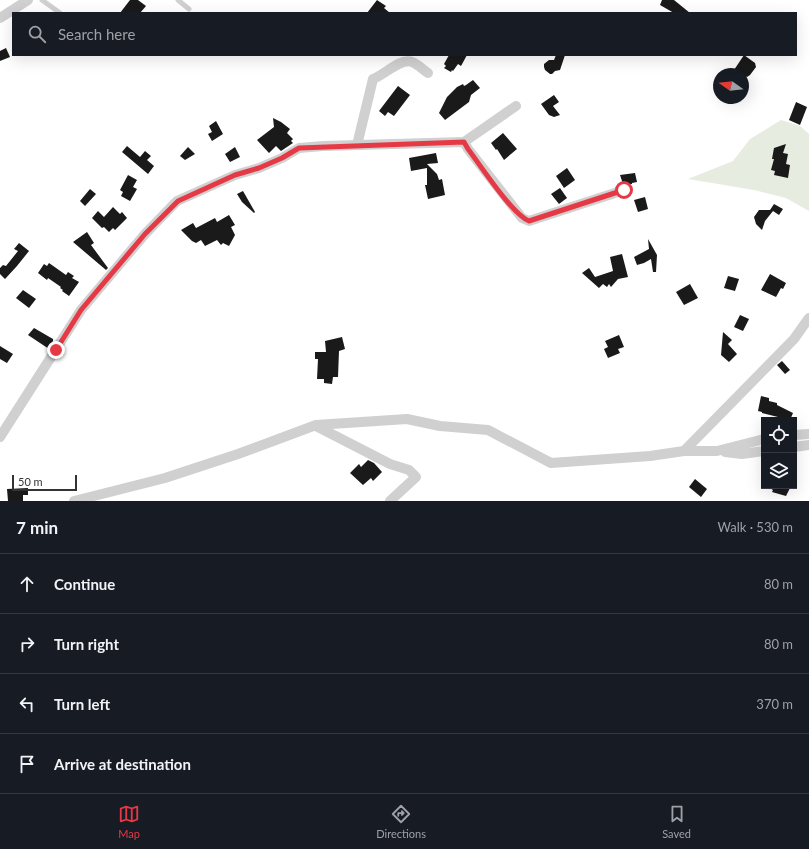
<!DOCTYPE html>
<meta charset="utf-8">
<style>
:root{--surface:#171b24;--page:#20242c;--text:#f1f3f6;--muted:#9ea1a6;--line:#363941;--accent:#e63946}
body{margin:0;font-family:Lato,sans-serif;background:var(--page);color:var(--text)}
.controls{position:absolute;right:12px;bottom:12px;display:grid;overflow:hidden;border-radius:0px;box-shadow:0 4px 16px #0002}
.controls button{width:36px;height:36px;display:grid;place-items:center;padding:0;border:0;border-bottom:1px solid var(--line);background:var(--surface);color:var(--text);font:20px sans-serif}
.compass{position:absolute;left:713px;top:68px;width:36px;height:36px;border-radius:50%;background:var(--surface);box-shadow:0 4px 16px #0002;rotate:284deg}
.scale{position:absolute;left:12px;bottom:10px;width:65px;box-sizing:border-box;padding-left:4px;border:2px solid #333;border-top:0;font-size:11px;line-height:14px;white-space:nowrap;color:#333;-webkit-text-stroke:3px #fff;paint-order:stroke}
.stop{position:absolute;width:12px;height:12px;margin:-9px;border:3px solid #e63946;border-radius:50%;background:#fff}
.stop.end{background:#e63946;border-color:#fff;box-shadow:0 1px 4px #0008}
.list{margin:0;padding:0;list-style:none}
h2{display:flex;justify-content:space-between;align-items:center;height:52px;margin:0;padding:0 16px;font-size:17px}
h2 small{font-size:13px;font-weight:400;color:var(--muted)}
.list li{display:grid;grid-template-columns:26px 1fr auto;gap:12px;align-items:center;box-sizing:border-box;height:60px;padding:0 16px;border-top:1px solid var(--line)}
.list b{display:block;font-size:15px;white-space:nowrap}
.list em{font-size:13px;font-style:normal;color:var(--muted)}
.icon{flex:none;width:22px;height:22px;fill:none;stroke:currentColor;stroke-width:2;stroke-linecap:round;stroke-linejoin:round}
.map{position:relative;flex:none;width:809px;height:501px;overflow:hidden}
.search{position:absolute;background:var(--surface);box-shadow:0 4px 16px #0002;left:12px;right:12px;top:12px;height:44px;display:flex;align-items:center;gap:10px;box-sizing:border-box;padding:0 14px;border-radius:0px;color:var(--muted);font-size:15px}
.sheet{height:292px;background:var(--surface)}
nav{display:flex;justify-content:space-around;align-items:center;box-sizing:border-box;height:56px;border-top:1px solid var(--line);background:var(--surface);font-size:11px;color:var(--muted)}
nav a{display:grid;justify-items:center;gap:2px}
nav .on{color:var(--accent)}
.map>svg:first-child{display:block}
.green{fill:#e6ecdf}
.building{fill:#1a1a1a}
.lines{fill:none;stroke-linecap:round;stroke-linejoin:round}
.service{stroke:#d0d0d0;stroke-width:5}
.minor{stroke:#d0d0d0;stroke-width:10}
.route{stroke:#e63946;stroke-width:5}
</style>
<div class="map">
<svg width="809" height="501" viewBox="0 0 809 501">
<rect width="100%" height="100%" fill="#fff"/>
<polygon class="green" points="781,120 800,126 809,134 809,211 786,198 754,190 688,179 733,161 750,139"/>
<g class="building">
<polygon points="130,0 138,0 146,6 140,13 120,13"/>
<polygon points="377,0 386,6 384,8 390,13 367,13"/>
<polygon points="662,0 674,0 690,13 674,13 660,5"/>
<polygon points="6,48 10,57 0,61 0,51"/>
<polygon points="449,55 467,55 461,66 458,64 453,71 452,70 451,72 444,68 446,66 444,64"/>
<polygon points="556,55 565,55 560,70 555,71 552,74 550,74 545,70 544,67 544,64 549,60 554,60"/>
<polygon points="744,55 755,63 756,67 750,75 747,77 734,70"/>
<polygon points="473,80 480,88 471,95 469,102 445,120 439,113 447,97 457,87 463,84 464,86 466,85"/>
<polygon points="398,86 410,95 394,116 388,112 385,116 379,111"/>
<polygon points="554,95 559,102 553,106 560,115 554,117 549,115 541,104"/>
<polygon points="796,102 807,107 800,125 789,120"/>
<polygon points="273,118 281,122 290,129 287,133 293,139 291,141 293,143 281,151 276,146 269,153 257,140 274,127"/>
<polygon points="216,121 223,134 212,141 208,134 212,132 209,126"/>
<polygon points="503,133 517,149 504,160 497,149 496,150 491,143"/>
<polygon points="786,144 783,153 788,154 786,164 790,165 788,178 774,175 775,171 771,170 774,159 772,159 774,148"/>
<polygon points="127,146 140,157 145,151 151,156 147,160 154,166 148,174 122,152"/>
<polygon points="188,147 195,154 185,160 180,156"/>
<polygon points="235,147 240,157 230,162 225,154"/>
<polygon points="436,153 438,163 427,164 437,174 439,180 442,179 445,195 428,199 425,185 427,185 427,168 411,171 409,158"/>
<polygon points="567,168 575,180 564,188 556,176"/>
<polygon points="635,173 637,182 632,183 632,184 623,184 620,175"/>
<polygon points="128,175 137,180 133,187 137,189 130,201 121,196 123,192 120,190"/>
<polygon points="560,188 567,198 559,204 551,194"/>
<polygon points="90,189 96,194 85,206 80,201"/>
<polygon points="243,191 255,212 254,213 242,202 237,194"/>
<polygon points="645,197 648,209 638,212 634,200"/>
<polygon points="774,204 783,209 779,215 773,211 765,221 762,230 756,224 754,217 759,210 771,210 770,210"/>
<polygon points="113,207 120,214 122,212 127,218 115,230 113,228 109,232 104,227 102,228 92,218 98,211 104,217"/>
<polygon points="229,215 235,225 231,227 235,235 229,246 223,243 221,245 217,240 205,246 201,240 196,243 192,241 181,230 193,223 196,228 215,218 217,222"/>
<polygon points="87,232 94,243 91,245 108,268 106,270 73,242"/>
<polygon points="648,239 657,255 656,272 653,272 651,259 644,263 637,265 634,257 649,249"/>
<polygon points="19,243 29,251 17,266 5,279 0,274 0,268 3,265 6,266 18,251 14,249"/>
<polygon points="622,254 628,277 618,279 611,287 609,284 607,287 603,284 599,288 582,273 589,268 595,277 613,271 610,257"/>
<polygon points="49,263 66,275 68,272 74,276 72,278 79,282 69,296 62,291 63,290 60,288 61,287 48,278 47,280 38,273 44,264 47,266"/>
<polygon points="770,274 786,283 783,289 781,288 776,297 761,290"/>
<polygon points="728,276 739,279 735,291 724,288"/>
<polygon points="690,284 698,298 684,305 676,292"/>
<polygon points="23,290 36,299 29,308 16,298"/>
<polygon points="740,315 749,319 743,331 734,327"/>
<polygon points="34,328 53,339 53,341 49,349 28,335"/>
<polygon points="723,332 732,340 728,344 737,354 729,362 721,355"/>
<polygon points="619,335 624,347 618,349 620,353 608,358 604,349 608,347 605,341"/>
<polygon points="342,337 345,349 339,351 338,377 333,377 332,384 324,383 324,379 317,379 318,359 315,359 315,352 326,352 325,341"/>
<polygon points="0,346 13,354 7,363 0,359"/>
<polygon points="782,361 790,370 785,374 777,365"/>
<polygon points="761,396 769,398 769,401 777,403 777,405 793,413 790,420 781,420 782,418 762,413 762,412 758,411"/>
<polygon points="368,460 374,463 382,472 373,481 371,478 363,485 350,473 359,464 361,467"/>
<polygon points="695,479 707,489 701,497 689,487"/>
<polygon points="766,486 786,486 790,488 786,496 772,492 773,490"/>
<polygon points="28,488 28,495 23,495 23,501 8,501 7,489"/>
</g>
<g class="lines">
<g class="service">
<polyline points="42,0 60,13"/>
<polyline points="178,0 189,9"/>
</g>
<g class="minor">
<polyline points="0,18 28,0"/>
<polyline points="464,142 516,106"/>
<path d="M357 145 373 79C384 75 402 57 412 62 418 64 423 70 428 73"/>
<polyline points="316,426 390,464 409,470 416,477 390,501"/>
<polyline points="794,435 809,434"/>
<polyline points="0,437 81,310 145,234 177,201 235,175 259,168 282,158 299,148 323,146 464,142 468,149 522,218 529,221 624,190"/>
<polyline points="794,447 809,445"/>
<polyline points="684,451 794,339 809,318"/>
<polyline points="725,452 742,454 764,451"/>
<polyline points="74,501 165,478 238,454 316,425 407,419 440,426 488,430 551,463 650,456 684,451 717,451 764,439"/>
</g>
</g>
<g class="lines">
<path class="route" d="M56 350 81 310 145 234 178 201 235 175 259 168 282 158 299 148 464 142 468 149C481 166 512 214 529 221L624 190"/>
</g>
</svg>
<div class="controls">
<button><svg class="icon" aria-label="locate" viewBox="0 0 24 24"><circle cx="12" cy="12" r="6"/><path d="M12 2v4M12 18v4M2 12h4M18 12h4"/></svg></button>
<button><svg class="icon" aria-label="layers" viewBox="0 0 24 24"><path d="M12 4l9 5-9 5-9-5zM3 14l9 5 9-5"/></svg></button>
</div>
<svg class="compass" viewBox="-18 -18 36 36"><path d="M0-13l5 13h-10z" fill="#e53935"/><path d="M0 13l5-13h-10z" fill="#9ea1a6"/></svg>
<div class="scale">50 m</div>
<div class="stop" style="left:624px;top:190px"></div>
<div class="stop end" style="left:56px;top:350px"></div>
<div class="search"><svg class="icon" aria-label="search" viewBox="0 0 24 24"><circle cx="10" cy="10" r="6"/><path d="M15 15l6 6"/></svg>Search here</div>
</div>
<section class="sheet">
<h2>7 min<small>Walk · 530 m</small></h2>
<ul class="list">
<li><svg class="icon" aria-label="ahead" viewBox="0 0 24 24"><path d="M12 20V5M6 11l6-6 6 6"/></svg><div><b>Continue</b></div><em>80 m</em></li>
<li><svg class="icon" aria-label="right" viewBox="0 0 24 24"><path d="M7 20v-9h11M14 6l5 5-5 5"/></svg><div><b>Turn right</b></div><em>80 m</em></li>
<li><svg class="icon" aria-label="left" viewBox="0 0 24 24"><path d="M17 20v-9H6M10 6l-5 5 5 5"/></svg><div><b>Turn left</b></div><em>370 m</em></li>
<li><svg class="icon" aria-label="arrive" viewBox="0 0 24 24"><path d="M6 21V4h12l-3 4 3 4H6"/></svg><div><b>Arrive at destination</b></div></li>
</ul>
</section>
<nav>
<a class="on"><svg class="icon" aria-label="map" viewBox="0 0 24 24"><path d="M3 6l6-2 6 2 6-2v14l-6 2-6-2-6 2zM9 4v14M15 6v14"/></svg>Map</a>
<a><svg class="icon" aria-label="directions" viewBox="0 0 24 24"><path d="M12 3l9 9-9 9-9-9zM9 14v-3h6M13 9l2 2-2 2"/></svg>Directions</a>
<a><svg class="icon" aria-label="saved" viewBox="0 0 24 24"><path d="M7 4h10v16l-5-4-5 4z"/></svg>Saved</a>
</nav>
